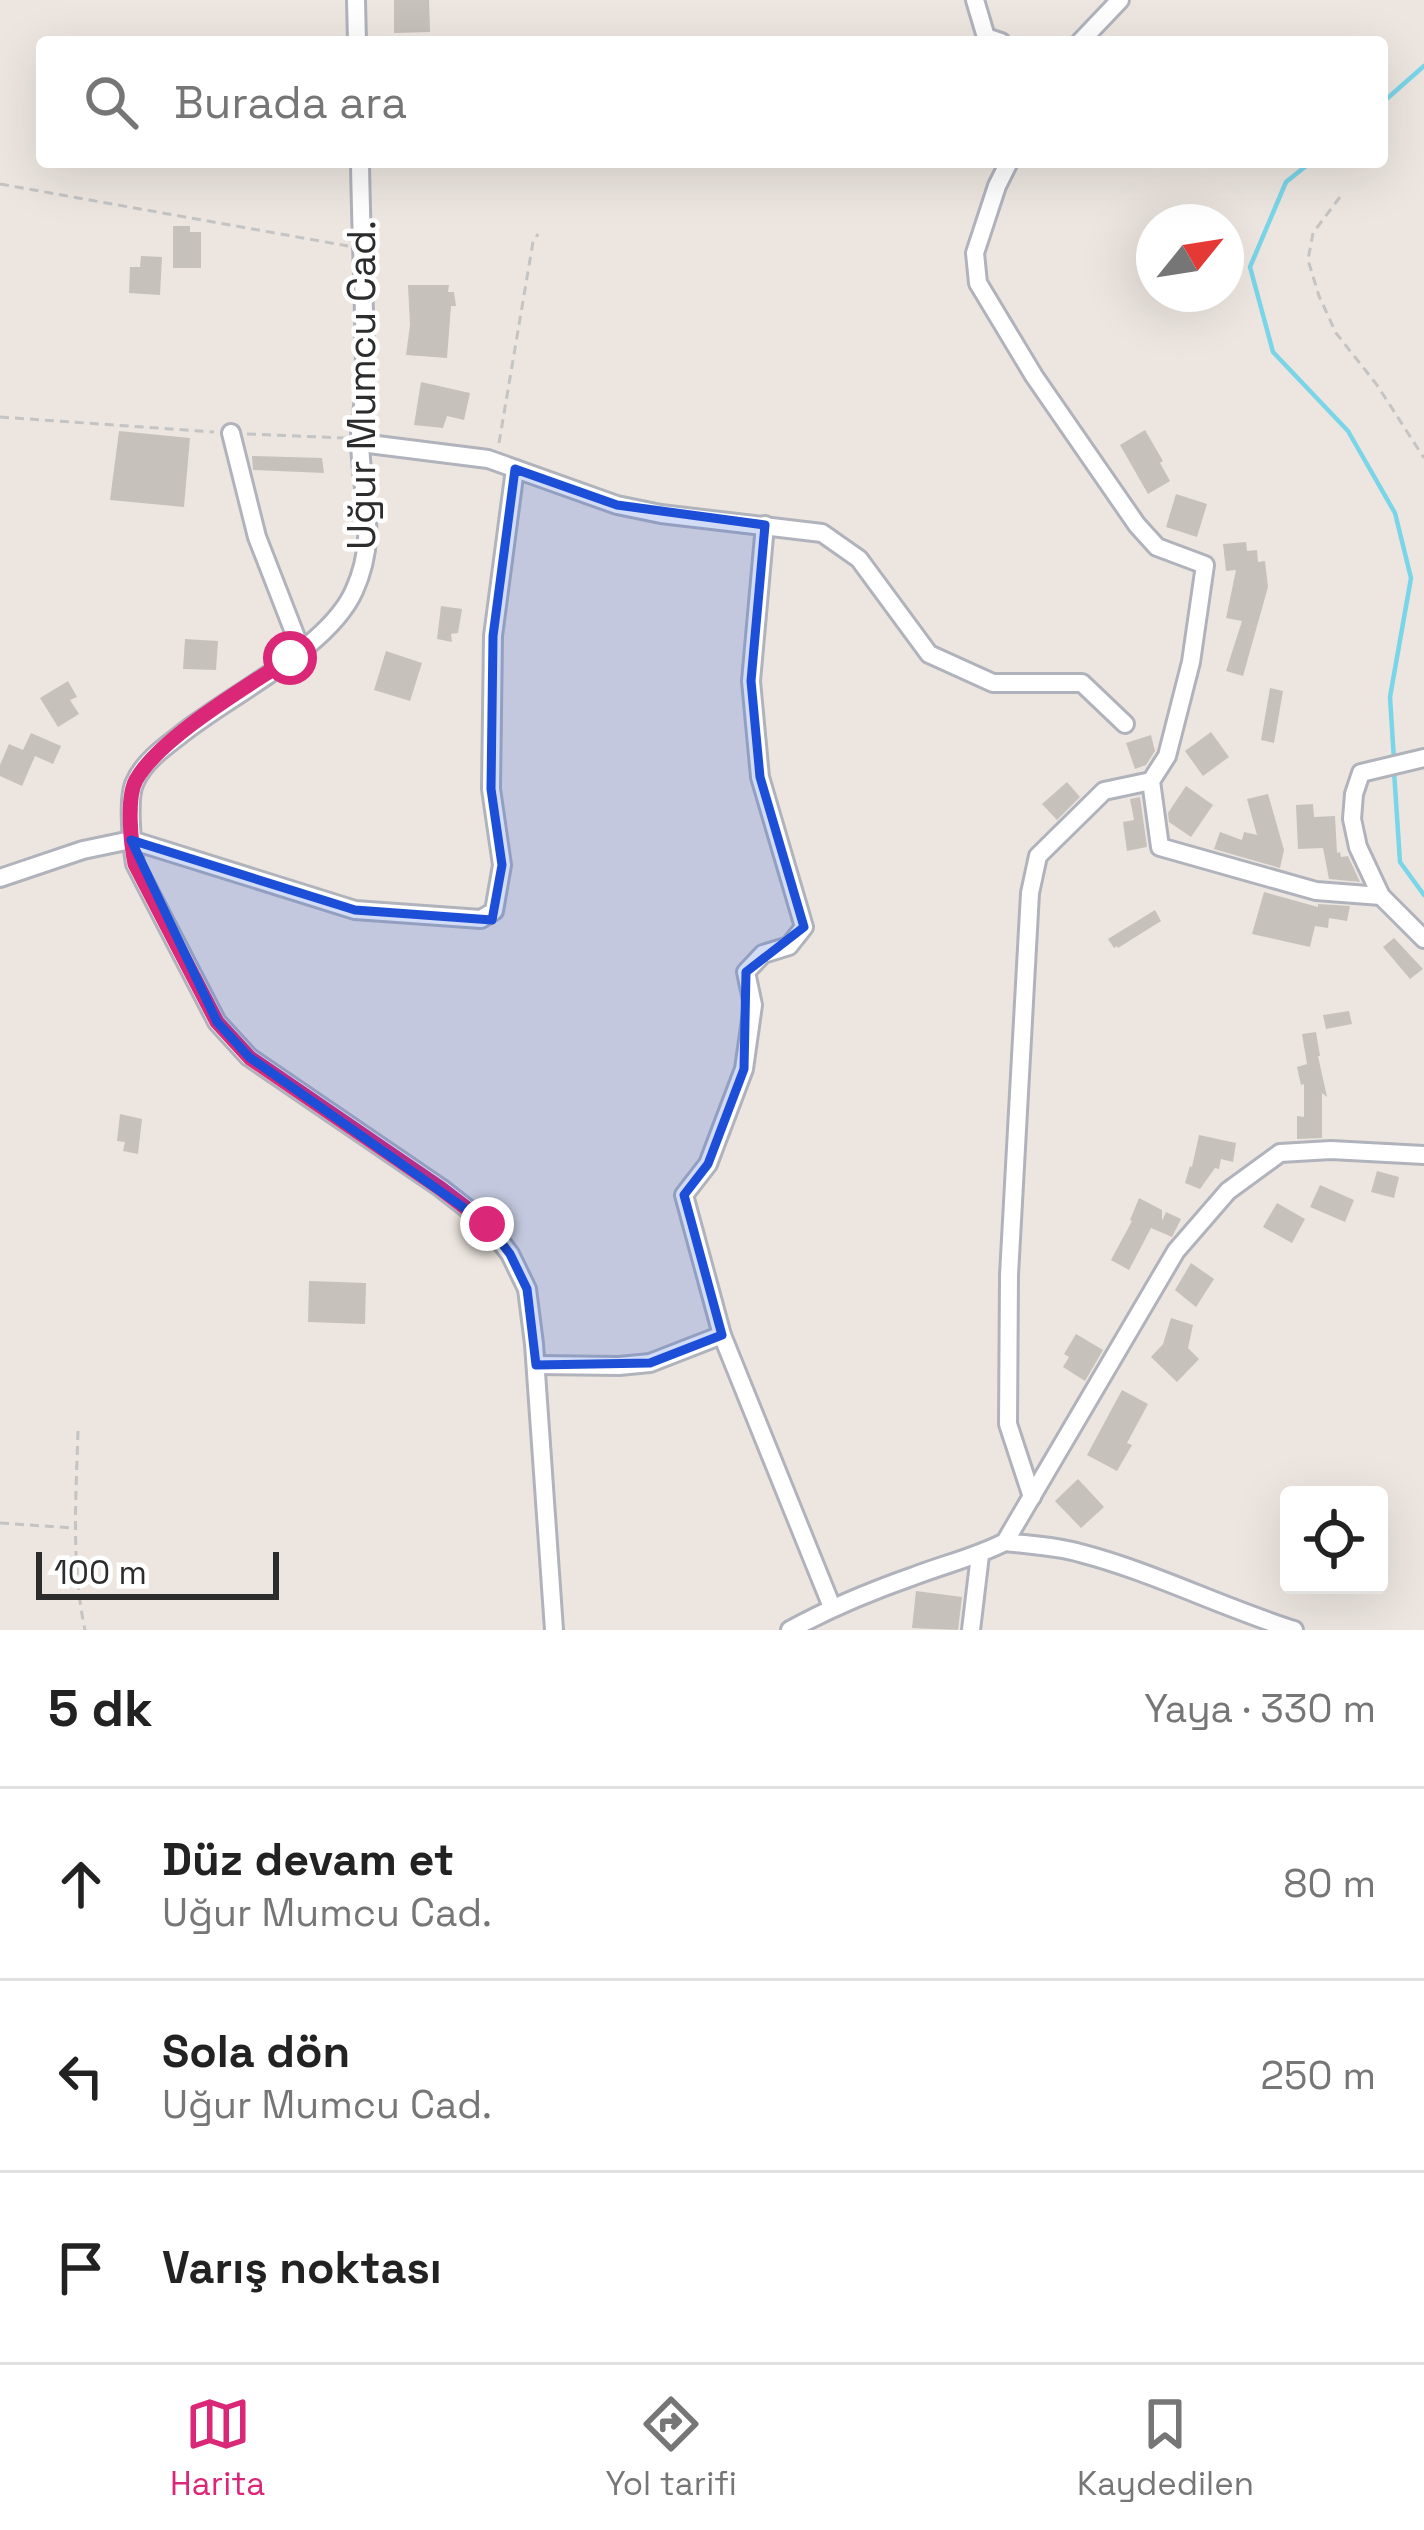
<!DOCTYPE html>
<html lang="tr">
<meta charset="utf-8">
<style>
:root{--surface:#fff;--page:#f2f2f2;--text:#222;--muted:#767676;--line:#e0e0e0;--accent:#db2777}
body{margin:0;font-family:"Space Grotesk",sans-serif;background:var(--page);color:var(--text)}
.controls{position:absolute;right:36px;bottom:36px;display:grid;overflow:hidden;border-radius:12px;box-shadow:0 12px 48px #0002}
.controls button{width:108px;height:108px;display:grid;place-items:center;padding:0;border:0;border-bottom:3px solid var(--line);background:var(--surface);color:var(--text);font:60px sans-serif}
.compass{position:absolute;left:1136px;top:204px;width:108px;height:108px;border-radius:50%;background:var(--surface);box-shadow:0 12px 48px #0002;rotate:60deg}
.scale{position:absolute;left:36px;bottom:30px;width:243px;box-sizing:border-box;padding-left:12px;border:6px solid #2c2c2c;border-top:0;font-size:33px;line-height:42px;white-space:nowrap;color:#2c2c2c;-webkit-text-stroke:9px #fff;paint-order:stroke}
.stop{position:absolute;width:36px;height:36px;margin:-27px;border:9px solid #db2777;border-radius:50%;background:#fff}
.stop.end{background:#db2777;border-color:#fff;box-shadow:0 3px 12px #0008}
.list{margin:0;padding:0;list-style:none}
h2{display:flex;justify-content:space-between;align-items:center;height:156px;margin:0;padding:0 48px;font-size:51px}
h2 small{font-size:39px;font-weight:400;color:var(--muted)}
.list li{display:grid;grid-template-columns:78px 1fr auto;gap:36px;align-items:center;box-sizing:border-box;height:192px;padding:0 48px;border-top:3px solid var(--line)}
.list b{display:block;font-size:45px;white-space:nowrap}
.list p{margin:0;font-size:39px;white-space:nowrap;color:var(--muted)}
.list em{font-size:39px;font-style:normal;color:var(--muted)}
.icon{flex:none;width:66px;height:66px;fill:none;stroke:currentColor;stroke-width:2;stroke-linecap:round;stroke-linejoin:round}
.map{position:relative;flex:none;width:1424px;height:1630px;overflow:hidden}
.search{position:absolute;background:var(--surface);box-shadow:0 12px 48px #0002;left:36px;right:36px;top:36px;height:132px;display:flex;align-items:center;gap:30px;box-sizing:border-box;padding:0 42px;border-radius:12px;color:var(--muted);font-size:45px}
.sheet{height:732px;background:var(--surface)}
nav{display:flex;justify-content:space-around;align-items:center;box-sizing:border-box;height:168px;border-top:3px solid var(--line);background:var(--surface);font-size:33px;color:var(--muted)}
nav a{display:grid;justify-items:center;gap:6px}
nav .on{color:var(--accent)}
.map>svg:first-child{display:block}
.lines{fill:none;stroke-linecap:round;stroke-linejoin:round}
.stream{stroke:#7ad5e8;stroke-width:4.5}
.building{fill:#c6c1bb}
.minor-casing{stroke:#b0b3bc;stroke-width:22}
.path{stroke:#c4c4c4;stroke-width:3;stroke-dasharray:9 6;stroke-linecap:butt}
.minor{stroke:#fff;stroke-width:16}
.route{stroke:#db2777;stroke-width:15}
.marked{fill:#1d4ed8;fill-opacity:0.2;stroke:#1d4ed8;stroke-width:9;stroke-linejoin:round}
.labels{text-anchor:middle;stroke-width:9;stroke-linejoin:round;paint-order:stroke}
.street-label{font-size:39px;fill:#2c2c2c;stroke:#fff}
</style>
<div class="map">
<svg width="1424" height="1630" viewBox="0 0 1424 1630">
<rect width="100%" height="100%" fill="#ede6e0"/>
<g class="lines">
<g class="stream">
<polyline points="1382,103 1424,66"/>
<polyline points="1311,162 1286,182 1250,267 1273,352 1348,431 1395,513 1411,578 1390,697 1394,760"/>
<polyline points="1394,771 1400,862 1424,895"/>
</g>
</g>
<g class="building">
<polygon points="394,0 429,0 430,32 394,33"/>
<polygon points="173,226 190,226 190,232 201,232 201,268 173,268"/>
<polygon points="141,256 162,257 160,295 129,293 130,267 140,267"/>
<polygon points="408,285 449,285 448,292 454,292 456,306 451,306 447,358 406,355 410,325"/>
<polygon points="421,382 470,393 464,420 447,416 443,428 414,425"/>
<polygon points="1145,430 1163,461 1160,463 1170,481 1148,494 1120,445"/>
<polygon points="119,431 190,438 184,507 110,500"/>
<polygon points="252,456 322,458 324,473 253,470"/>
<polygon points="1176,494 1207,504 1197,537 1166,527"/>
<polygon points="1246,542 1247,551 1257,550 1258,562 1265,561 1268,587 1243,676 1226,671 1242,621 1226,618 1236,570 1226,571 1223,544"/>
<polygon points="441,606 462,609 458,633 451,634 452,642 437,639"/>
<polygon points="185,639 218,641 216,670 183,669"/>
<polygon points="386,651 422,663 410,701 374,690"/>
<polygon points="68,681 77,697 70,700 79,714 58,727 40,698"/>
<polygon points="1270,688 1283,691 1274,743 1261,740"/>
<polygon points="1211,732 1229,757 1203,776 1185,751"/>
<polygon points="31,733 61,746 53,764 35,756 22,786 0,776 0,765 9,744 23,750"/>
<polygon points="1151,735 1155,751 1146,765 1135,769 1126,743"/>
<polygon points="1067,782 1080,797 1057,820 1042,804"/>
<polygon points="1186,786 1213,805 1191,837 1169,822 1168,813"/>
<polygon points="1268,794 1284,850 1280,868 1214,849 1220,832 1242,840 1244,832 1257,835 1247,799"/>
<polygon points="1140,797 1147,847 1127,851 1123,822 1134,820 1130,799"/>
<polygon points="1313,804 1314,817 1335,816 1337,853 1340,852 1341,857 1348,856 1360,882 1329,879 1323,848 1298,849 1296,805"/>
<polygon points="1264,892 1318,907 1318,904 1350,906 1347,921 1329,918 1328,928 1315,926 1310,947 1252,934"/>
<polygon points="1155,910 1161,921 1118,948 1117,946 1114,948 1108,939"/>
<polygon points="1394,938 1423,969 1410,979 1383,947"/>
<polygon points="1349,1011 1352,1024 1326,1029 1323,1015"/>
<polygon points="1316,1032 1320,1056 1318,1056 1327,1097 1322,1093 1322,1138 1297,1139 1297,1116 1304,1117 1304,1084 1301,1085 1297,1067 1307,1064 1302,1034"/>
<polygon points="120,1114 142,1119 138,1154 123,1151 125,1142 117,1141"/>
<polygon points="1199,1135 1236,1143 1233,1162 1221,1159 1219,1169 1215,1168 1200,1189 1185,1183 1190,1166 1192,1167"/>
<polygon points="1377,1171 1399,1177 1394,1198 1371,1192"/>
<polygon points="1320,1185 1354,1200 1345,1222 1310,1207"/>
<polygon points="1139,1198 1162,1210 1162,1221 1166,1212 1181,1219 1172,1237 1151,1228 1129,1270 1111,1260 1132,1221 1130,1220"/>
<polygon points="1277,1203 1305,1219 1292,1243 1263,1227"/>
<polygon points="1191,1263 1214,1279 1196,1307 1175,1290"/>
<polygon points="309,1281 366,1283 365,1324 308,1322"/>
<polygon points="1171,1318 1193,1325 1188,1348 1199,1359 1177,1382 1151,1357 1163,1344"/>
<polygon points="1076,1334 1103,1350 1085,1381 1063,1367 1069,1357 1064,1354"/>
<polygon points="1122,1390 1148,1404 1127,1443 1132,1445 1117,1471 1087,1455"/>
<polygon points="1078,1479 1104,1507 1081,1528 1055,1501"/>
<polygon points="916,1591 962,1597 958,1630 912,1628"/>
</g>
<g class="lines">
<g class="minor-casing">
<g id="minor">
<polyline points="356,0 357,42"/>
<polyline points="975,0 986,37 1001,42"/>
<polyline points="1080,42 1120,0"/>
<path d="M360 162C361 235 365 309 365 382 365 401 360 419 360 437 360 494 380 534 354 591 328 649 229 695 179 736 163 748 143 763 135 782 127 797 132 846 135 864L217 1022 249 1057 441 1188 487 1224 510 1254 527 1289 534 1344 554 1630"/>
<polyline points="1009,162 997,186 975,253 978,283 1034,376 1137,525 1157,547 1205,565 1191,662 1167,756 1151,781 1160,847 1316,891 1381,896"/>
<polyline points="231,433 257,537 301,650"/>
<polyline points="361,443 488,459 617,505 661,514 822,533 859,559 929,654 993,683 1082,683 1125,724"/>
<polyline points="765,525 751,681 760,777 804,927 789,946 763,954 746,972 753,1005 744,1069 708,1164 684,1195 722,1335 832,1607"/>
<polyline points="1424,758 1361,773 1354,794 1352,819 1358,847 1381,896 1424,939"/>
<polyline points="0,878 83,850 131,840 355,910 481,919 494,911 502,865 491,789 493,636 515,469"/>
<polyline points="536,1365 619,1366 650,1363 722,1335"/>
<polyline points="1032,1497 1008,1424 1009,1275 1030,893 1038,856 1104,791 1151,781"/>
<path d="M1005 1542C1030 1545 1056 1546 1080 1553 1153 1572 1221 1607 1294 1630"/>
<path d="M790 1630C830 1608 871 1591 914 1576 945 1564 976 1557 1005 1542L1176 1251 1228 1191 1280 1153 1331 1150 1424 1155"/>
<polyline points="971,1630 980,1555"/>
</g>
</g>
<g class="path">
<polyline points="0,184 348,246"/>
<polyline points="1340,197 1313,233 1308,260 1319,296 1336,333 1377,385 1424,458"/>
<polyline points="0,417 214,432"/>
<polyline points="247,434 346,438"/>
<polyline points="499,443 533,242 538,234"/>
<path d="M78 1431C76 1497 71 1565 85 1630"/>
<polyline points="0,1523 73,1528"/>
</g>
<use href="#minor" class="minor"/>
</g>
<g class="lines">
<path class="route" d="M290 658C248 686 159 738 136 780 126 798 131 844 135 864L217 1022 250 1058 440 1188 487 1224"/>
</g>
<path class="marked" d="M515 469 617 505 765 525 751 681 760 777 804 927 746 972 744 1069 708 1164 684 1195 722 1335 650 1363 536 1365 527 1289 510 1254 487 1224 249 1057 217 1022 131 840 355 910 492 920 502 865 491 789 493 636Z"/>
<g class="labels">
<g class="street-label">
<text transform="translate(361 385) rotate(-90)" y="14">Uğur Mumcu Cad.</text>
</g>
</g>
</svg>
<div class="controls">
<button><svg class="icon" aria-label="locate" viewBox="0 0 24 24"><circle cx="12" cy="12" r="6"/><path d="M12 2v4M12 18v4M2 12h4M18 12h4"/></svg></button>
</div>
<svg class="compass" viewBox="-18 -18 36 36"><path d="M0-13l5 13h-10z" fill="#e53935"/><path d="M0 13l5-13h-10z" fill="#767676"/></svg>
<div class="scale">100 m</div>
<div class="stop" style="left:290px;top:658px"></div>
<div class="stop end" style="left:487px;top:1224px"></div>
<div class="search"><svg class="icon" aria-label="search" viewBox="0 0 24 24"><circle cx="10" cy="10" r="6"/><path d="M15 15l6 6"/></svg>Burada ara</div>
</div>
<section class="sheet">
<h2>5 dk<small>Yaya · 330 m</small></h2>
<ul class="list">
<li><svg class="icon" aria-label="ahead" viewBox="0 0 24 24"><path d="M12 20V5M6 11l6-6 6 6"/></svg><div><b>Düz devam et</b><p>Uğur Mumcu Cad.</p></div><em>80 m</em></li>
<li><svg class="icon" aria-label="left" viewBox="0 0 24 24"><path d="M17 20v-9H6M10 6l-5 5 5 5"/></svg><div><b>Sola dön</b><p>Uğur Mumcu Cad.</p></div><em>250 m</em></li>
<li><svg class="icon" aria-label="arrive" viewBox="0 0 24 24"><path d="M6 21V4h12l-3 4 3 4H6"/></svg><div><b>Varış noktası</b></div></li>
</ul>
</section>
<nav>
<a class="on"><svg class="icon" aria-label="map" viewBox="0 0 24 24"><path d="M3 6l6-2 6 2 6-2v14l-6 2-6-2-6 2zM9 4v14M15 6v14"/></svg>Harita</a>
<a><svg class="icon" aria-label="directions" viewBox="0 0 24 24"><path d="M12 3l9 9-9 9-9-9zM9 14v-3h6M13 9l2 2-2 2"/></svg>Yol tarifi</a>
<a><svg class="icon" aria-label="saved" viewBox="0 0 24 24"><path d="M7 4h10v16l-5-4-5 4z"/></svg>Kaydedilen</a>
</nav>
